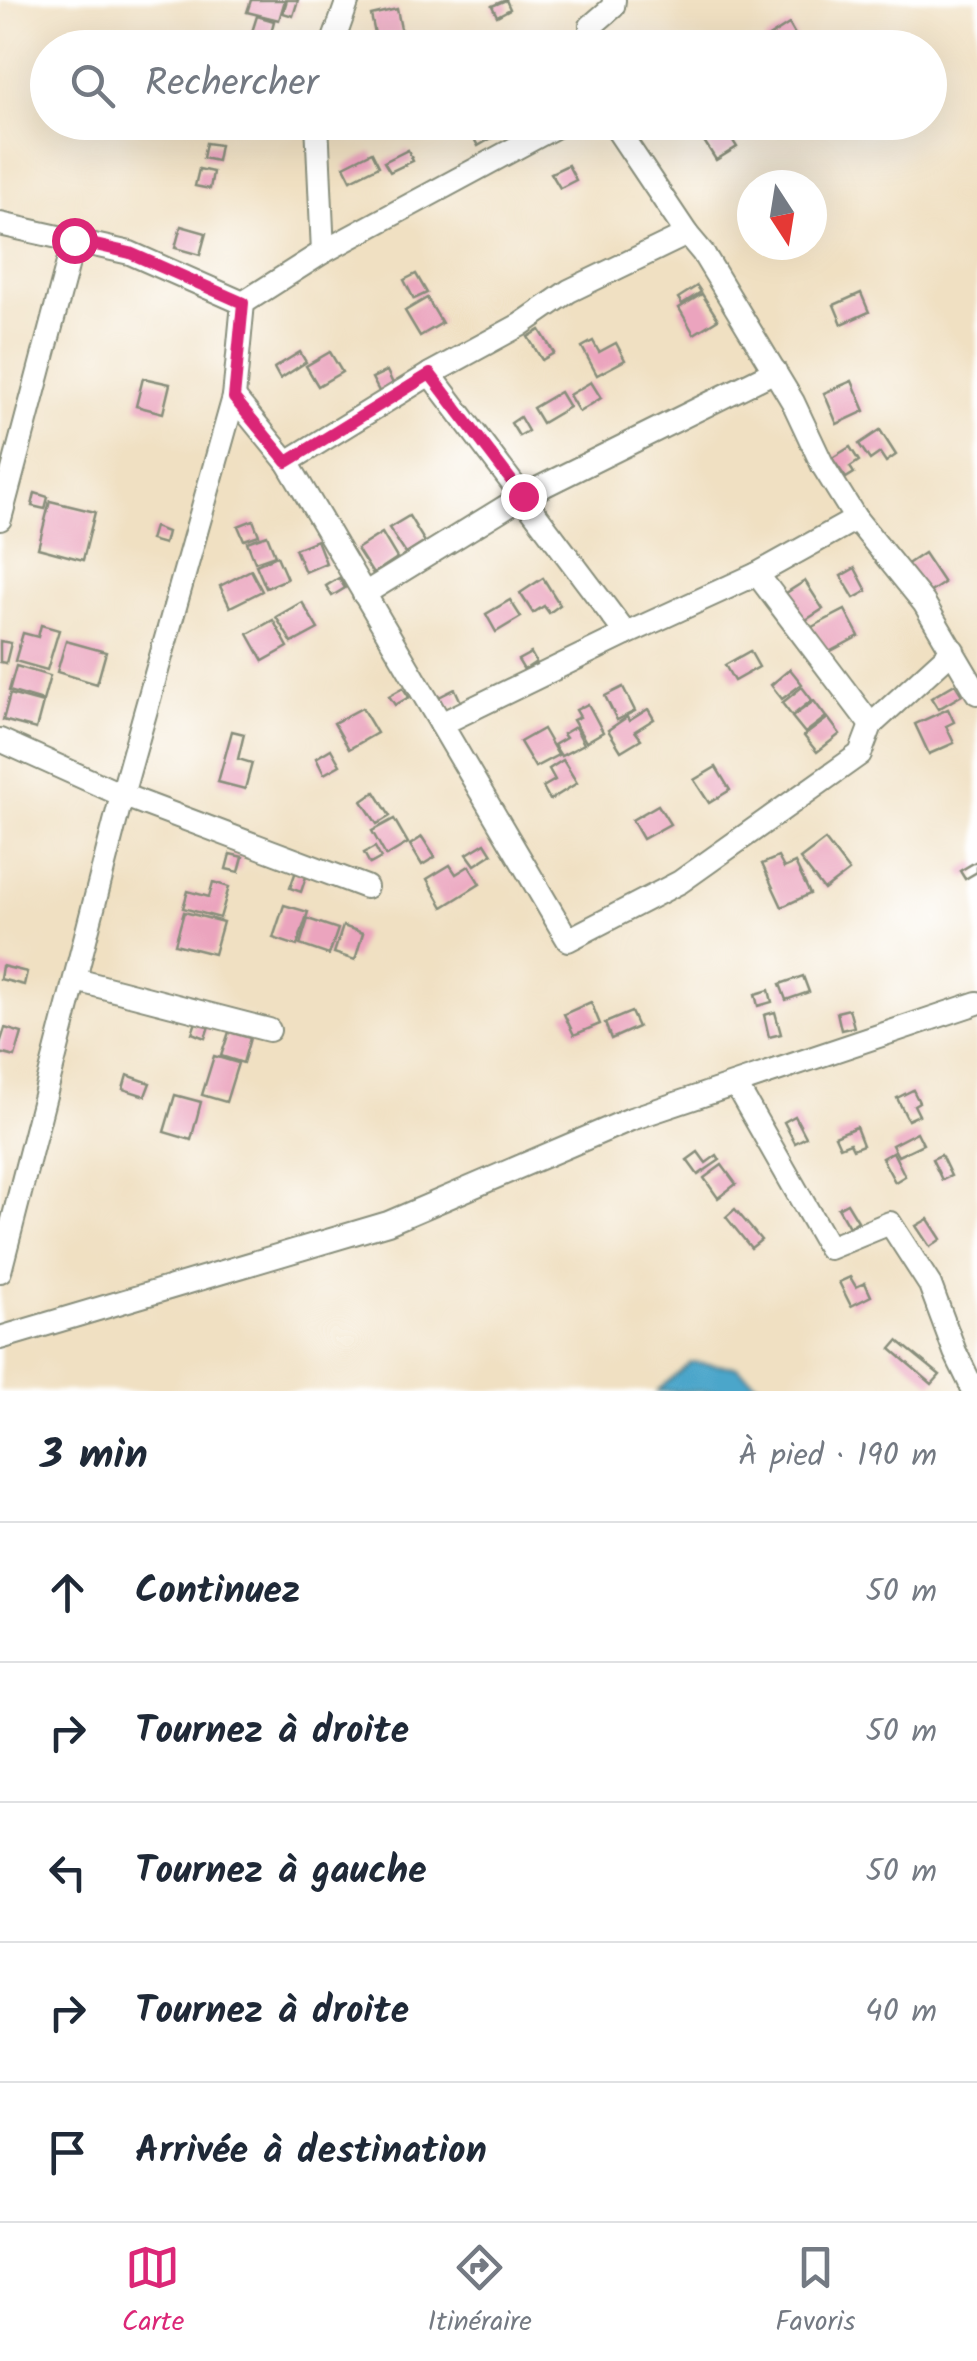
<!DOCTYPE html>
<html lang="fr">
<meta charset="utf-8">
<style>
:root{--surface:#fff;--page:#f2f2f3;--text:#1f2937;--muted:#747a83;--line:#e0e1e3;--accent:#db2777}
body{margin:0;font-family:Kalam,sans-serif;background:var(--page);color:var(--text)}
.compass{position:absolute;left:737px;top:170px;width:90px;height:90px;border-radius:50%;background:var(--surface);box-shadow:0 10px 40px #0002;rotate:168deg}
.stop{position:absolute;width:30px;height:30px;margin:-22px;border:8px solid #db2777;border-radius:50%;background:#fff}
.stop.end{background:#db2777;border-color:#fff;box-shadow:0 2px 10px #0008}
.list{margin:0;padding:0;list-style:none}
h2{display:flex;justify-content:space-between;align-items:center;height:130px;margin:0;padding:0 40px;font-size:42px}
h2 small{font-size:32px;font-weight:400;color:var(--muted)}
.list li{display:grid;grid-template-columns:65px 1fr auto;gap:30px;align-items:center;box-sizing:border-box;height:140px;padding:0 40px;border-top:2px solid var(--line)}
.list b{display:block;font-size:38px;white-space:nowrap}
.list em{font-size:32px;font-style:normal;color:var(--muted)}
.icon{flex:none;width:55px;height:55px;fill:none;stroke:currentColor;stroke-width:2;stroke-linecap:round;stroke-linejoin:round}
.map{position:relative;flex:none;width:977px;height:1391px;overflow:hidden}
.search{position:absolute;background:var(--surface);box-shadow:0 10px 40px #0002;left:30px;right:30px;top:30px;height:110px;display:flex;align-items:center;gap:25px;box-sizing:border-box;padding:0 35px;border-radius:55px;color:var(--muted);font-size:38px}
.sheet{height:830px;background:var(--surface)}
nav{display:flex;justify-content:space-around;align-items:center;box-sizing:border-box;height:140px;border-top:2px solid var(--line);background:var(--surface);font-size:28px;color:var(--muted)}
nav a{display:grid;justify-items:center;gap:5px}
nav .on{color:var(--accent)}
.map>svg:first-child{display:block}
.water{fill:#4ca6ca;stroke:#36727f;stroke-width:2.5}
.building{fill:#eba4be}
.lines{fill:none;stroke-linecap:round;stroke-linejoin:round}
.minor-casing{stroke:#888e7b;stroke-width:26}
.minor{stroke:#fff;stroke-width:22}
.route{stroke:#db2777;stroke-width:12}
</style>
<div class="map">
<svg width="977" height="1391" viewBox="0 0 977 1391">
<rect width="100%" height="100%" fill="#fff"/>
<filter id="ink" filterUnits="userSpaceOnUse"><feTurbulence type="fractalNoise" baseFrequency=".01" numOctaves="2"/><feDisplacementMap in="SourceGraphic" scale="20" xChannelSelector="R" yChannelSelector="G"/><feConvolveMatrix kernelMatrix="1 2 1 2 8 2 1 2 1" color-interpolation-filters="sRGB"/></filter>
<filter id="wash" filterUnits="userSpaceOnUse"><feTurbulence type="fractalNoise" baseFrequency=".0048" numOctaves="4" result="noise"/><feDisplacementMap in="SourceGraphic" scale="40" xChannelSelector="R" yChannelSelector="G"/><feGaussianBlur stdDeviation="2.25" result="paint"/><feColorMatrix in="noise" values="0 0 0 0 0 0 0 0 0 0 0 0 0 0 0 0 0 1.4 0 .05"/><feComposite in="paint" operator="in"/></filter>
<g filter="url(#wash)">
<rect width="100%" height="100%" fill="#f0e0c2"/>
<polygon class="water" points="691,1362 737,1367 766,1391 657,1391"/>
<g id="blocks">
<g class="building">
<polygon points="251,0 285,0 279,20 247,12"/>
<polygon points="287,0 298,0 293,16 283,13"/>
<polygon points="506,0 510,9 497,16 492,6"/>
<polygon points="397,9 402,34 376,39 371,15"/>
<polygon points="257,16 274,21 271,33 283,36 281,46 250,38"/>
<polygon points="789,24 797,38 779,48 768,48 764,40"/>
<polygon points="465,122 519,122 478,146"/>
<polygon points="715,122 721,122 737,147 716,160 699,133"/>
<polygon points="206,143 220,145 217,161 203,158"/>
<polygon points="408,150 413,161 390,172 384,162"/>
<polygon points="372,152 379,166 351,180 344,166"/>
<polygon points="568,165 576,180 560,188 551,173"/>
<polygon points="199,169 213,172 210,189 195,186"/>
<polygon points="181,226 206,233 200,255 175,248"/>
<polygon points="416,274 427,293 414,299 404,280"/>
<polygon points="697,286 701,292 682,304 678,298"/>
<polygon points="861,293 869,312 842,324 834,305"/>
<polygon points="702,294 718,319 694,334 679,308"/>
<polygon points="427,298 442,323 420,336 405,311"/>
<polygon points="540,330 554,353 542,360 528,337"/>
<polygon points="593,341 599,352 616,343 625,360 597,375 582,347"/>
<polygon points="300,352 306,362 280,379 274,368"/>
<polygon points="330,352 342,372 318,386 306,366"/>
<polygon points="387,371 394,386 380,393 372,378"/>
<polygon points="143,378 170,384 163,413 136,406"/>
<polygon points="852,381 865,411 837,424 824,393"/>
<polygon points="591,382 601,398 579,412 569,395"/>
<polygon points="560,392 569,407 542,423 533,408"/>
<polygon points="520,417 528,431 519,436 511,423"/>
<polygon points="880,430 896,455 886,462 880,453 870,460 859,444"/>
<polygon points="850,447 859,461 850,467 854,473 846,478 832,458"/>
<polygon points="35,493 48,497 45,509 32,506"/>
<polygon points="50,501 95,512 83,560 38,548"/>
<polygon points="409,516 425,542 406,554 389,528"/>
<polygon points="253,520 259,535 244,540 238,526"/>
<polygon points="154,527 167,532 164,544 150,540"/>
<polygon points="382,533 397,558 373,574 357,549"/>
<polygon points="267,535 275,555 255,562 247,542"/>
<polygon points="317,540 326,563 305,572 295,549"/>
<polygon points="924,553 944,583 923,597 903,567"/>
<polygon points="277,556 287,579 266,588 256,565"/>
<polygon points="855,568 867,591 854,598 841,576"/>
<polygon points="251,570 262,591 230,607 220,586"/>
<polygon points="339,578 345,588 332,596 326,586"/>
<polygon points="543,578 560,605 549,613 544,606 533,613 520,593"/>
<polygon points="805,581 823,609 801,623 783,595"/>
<polygon points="510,600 521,617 496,632 486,614"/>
<polygon points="302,602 318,629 292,643 276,617"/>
<polygon points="845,610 859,636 827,653 812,627"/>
<polygon points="273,620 288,647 263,661 248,634"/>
<polygon points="41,625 59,630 47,670 15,661 23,633 38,637"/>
<polygon points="0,641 11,643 6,663 0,662"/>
<polygon points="66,641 106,652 97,684 57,672"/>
<polygon points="750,651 759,667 734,681 725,665"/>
<polygon points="531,653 536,662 524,670 518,660"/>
<polygon points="16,666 50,676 43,701 9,691"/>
<polygon points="790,669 802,684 782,699 771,685"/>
<polygon points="955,684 962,695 938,709 931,698"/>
<polygon points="623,687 635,711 617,720 605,696"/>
<polygon points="802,687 812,700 792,716 782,703"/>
<polygon points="403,688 409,697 395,705 389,696"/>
<polygon points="455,689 461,702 445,709 439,697"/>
<polygon points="10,694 43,703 36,729 3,720"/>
<polygon points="814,701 826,717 805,733 792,717"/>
<polygon points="588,704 603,732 586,742 573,720 580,717 576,710"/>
<polygon points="362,708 377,733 349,749 334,723"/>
<polygon points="648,709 654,719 635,731 641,739 621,751 608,730 627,717 629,721"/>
<polygon points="948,709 954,722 946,726 954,743 929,754 915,724"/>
<polygon points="828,718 840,734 817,752 804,736"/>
<polygon points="575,727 584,744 561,756 554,745 566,738 563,734"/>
<polygon points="543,729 558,755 535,767 520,742"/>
<polygon points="232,731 244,734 238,759 252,763 245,789 218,782"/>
<polygon points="331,749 340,765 324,774 316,758"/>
<polygon points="563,760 577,783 550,800 543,787 555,780 549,769"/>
<polygon points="716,767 730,790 709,803 694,780"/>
<polygon points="375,792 390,816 377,824 362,801"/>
<polygon points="658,805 670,824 643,839 632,820"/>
<polygon points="394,819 408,843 386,856 372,831"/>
<polygon points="422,837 435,857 422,865 410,845"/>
<polygon points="825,840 849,871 824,890 800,859"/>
<polygon points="485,843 492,854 475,865 467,854"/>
<polygon points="375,847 381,858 370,864 364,853"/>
<polygon points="230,854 243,857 239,872 226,869"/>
<polygon points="778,857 784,868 795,863 810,894 782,907 762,864"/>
<polygon points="977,861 977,872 965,879 960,871"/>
<polygon points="450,865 456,874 469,866 480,884 443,907 427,879"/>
<polygon points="296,871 307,874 301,892 290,888"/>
<polygon points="213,882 229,887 220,918 183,908 188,891 209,897"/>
<polygon points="284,905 308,912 297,946 273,938"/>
<polygon points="184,912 223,922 214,954 175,944"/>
<polygon points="308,919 338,929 329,955 300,945"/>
<polygon points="343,926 363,933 355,960 334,953"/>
<polygon points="2,966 27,972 24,985 0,979"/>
<polygon points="803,976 809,992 786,1000 780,984"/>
<polygon points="769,990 772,1002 758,1006 755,994"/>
<polygon points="591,1002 600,1024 574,1035 564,1014"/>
<polygon points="849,1009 854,1027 841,1030 837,1012"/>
<polygon points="631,1012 638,1027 611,1039 605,1023"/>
<polygon points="775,1012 781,1034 769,1037 764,1015"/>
<polygon points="196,1022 209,1026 205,1038 192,1033"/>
<polygon points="5,1028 22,1033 15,1057 0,1053 0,1044"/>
<polygon points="229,1032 250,1038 243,1063 221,1056"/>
<polygon points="214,1056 238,1063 226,1102 202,1095"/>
<polygon points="127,1075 150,1083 145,1096 123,1089"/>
<polygon points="913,1090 919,1102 914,1105 919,1115 908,1120 897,1098"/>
<polygon points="175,1095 201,1102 191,1140 164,1132"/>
<polygon points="795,1116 806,1137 795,1143 784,1122"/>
<polygon points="856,1127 863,1145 853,1149 850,1143 840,1147 835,1136"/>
<polygon points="917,1132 923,1144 898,1156 892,1145"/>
<polygon points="698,1152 706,1163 717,1155 720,1160 698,1175 687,1160"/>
<polygon points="893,1152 905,1176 895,1182 882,1158"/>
<polygon points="941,1155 951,1176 942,1180 932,1159"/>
<polygon points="722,1165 736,1184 718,1198 704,1178"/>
<polygon points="847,1203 858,1221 849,1227 838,1208"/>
<polygon points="735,1209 761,1240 751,1248 726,1217"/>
<polygon points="928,1219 941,1239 930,1247 916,1226"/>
<polygon points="850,1277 856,1287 865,1283 871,1296 851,1306 839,1282"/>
<polygon points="898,1341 940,1375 932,1384 891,1349"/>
</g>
</g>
</g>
<g filter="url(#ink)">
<use href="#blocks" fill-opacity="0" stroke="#888e7b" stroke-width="2.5"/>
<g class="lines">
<g class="minor-casing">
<g id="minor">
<polyline points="331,48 348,0"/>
<polyline points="593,48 591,26 613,7 614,0"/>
<polyline points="317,122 323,252"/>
<polyline points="612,122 687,234 703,253 793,402 823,466 856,519 924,603 977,693"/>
<polyline points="0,224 130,253 243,303 323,252 564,122"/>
<polyline points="430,374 626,634"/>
<polyline points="234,397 287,462 568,940 680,882 860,754 871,725 953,650"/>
<polyline points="287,462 430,374 520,325 569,291 687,234"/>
<polyline points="0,519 74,240"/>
<polyline points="757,574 871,725"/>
<polyline points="364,594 523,496 775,371"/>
<polyline points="441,724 626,634 757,574 856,519"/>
<polyline points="0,740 122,795 366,887"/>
<polyline points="76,980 269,1030"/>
<polyline points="736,1085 829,1248 890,1223 930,1285 955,1352 974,1391"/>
<polyline points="0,1271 122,795 234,397 243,303"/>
<polyline points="0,1338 388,1223 631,1119 977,1003"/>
</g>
</g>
<use href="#minor" class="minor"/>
</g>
</g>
<g class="lines" filter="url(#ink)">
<polyline class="route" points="74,240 130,253 243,303 234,398 287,462 430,374 523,496"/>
</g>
</svg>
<svg class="compass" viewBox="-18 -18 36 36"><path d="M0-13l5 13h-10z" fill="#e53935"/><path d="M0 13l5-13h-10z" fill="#747a83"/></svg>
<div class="stop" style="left:74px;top:240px"></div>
<div class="stop end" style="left:523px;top:496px"></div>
<div class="search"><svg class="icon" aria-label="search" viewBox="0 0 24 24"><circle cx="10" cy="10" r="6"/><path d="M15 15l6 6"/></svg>Rechercher</div>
</div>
<section class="sheet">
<h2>3 min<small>À pied · 190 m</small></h2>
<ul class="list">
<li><svg class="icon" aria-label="ahead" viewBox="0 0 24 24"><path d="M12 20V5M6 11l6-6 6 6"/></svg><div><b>Continuez</b></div><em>50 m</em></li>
<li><svg class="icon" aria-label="right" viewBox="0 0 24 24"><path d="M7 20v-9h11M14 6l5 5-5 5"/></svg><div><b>Tournez à droite</b></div><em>50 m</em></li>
<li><svg class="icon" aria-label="left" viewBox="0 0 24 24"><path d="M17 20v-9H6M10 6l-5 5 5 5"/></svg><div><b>Tournez à gauche</b></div><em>50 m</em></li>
<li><svg class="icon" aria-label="right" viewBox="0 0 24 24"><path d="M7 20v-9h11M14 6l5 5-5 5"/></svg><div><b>Tournez à droite</b></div><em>40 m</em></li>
<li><svg class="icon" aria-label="arrive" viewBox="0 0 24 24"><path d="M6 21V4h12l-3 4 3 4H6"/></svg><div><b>Arrivée à destination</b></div></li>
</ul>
</section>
<nav>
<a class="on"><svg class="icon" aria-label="map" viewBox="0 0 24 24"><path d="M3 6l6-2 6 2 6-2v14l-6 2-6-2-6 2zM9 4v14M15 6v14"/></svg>Carte</a>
<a><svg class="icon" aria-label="directions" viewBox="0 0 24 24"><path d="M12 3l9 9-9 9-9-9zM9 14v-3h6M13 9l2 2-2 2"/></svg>Itinéraire</a>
<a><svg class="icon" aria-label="saved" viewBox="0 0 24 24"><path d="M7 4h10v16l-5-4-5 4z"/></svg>Favoris</a>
</nav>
